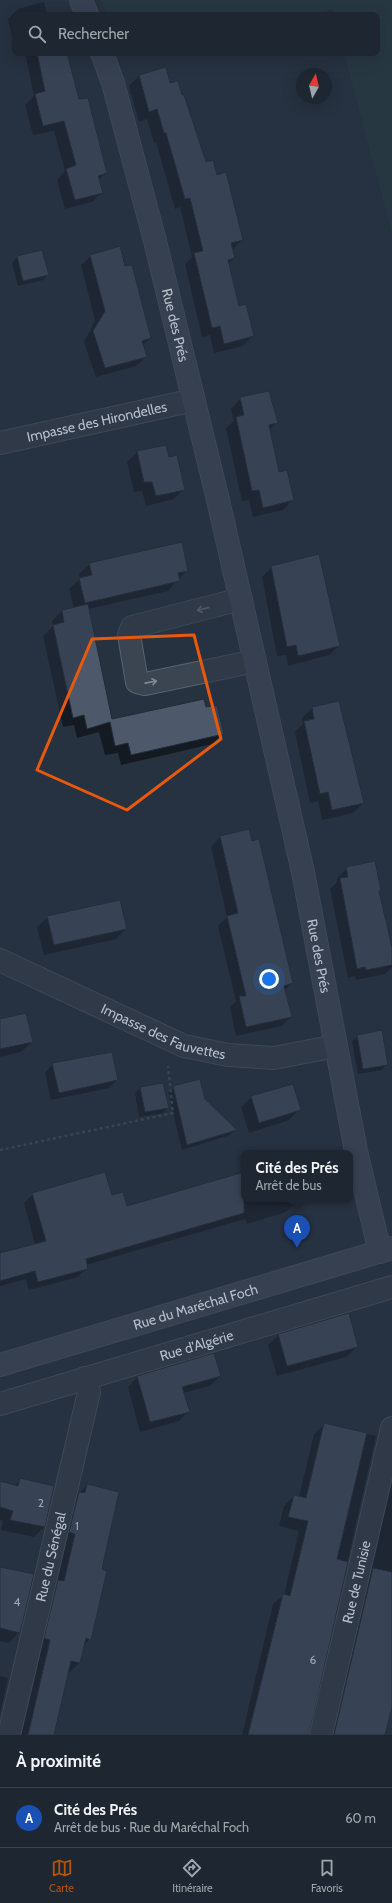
<!DOCTYPE html>
<html lang="fr">
<meta charset="utf-8">
<style>
:root{--surface:#1d2631;--page:#252e39;--text:#f1f3f6;--muted:#a0a5ab;--line:#3b434d;--accent:#b45309}
body{margin:0;font-family:Cabin,sans-serif;background:var(--page);color:var(--text)}
.compass{position:absolute;left:296px;top:68px;width:36px;height:36px;border-radius:50%;background:var(--surface);box-shadow:0 4px 16px #0002;rotate:8deg}
.you{position:absolute;left:269px;top:979px;width:14px;height:14px;margin:-10px;border:3px solid #fff;border-radius:50%;background:#1a73e8;box-shadow:0 0 0 6px #1a73e833}
.badge{display:grid;place-items:center;width:26px;height:26px;border-radius:50%;background:var(--accent);color:#fff;font-size:13px;font-weight:700}
.pin{position:absolute;translate:-50% -33px;filter:drop-shadow(0 1px 2px #0008)}
.pin::after{content:'';position:absolute;top:21px;width:14px;height:12px;background:inherit;clip-path:polygon(0 0,100% 0,50% 100%)}
.popup{position:absolute;left:241px;top:1150px;width:112px;height:52px;box-sizing:border-box;display:grid;place-content:center;border-radius:8px;background:var(--surface);filter:drop-shadow(0 1px 3px #0005);font-size:13px;white-space:nowrap;color:var(--muted)}
.popup b{font-size:15px;color:var(--text)}
.popup::after{content:'';position:absolute;left:50%;top:100%;margin-left:-8px;border:8px solid transparent;border-top-color:var(--surface)}
.list{margin:0;padding:0;list-style:none}
h2{display:flex;justify-content:space-between;align-items:center;height:52px;margin:0;padding:0 16px;font-size:17px}
h2 small{font-size:13px;font-weight:400;color:var(--muted)}
.list li{display:grid;grid-template-columns:26px 1fr auto;gap:12px;align-items:center;box-sizing:border-box;height:60px;padding:0 16px;border-top:1px solid var(--line)}
.list b{display:block;font-size:15px;white-space:nowrap}
.list p{margin:0;font-size:13px;white-space:nowrap;color:var(--muted)}
.list em{font-size:13px;font-style:normal;color:var(--muted)}
.icon{flex:none;width:22px;height:22px;fill:none;stroke:currentColor;stroke-width:2;stroke-linecap:round;stroke-linejoin:round}
.map{position:relative;flex:none;width:392px;height:1735px;overflow:hidden}
.search{position:absolute;background:var(--surface);box-shadow:0 4px 16px #0002;left:12px;right:12px;top:12px;height:44px;display:flex;align-items:center;gap:10px;box-sizing:border-box;padding:0 14px;border-radius:8px;color:var(--muted);font-size:15px}
.sheet{height:112px;background:var(--surface)}
nav{display:flex;justify-content:space-around;align-items:center;box-sizing:border-box;height:56px;border-top:1px solid var(--line);background:var(--surface);font-size:11px;color:var(--muted)}
nav a{display:grid;justify-items:center;gap:2px}
nav .on{color:var(--accent)}
.map>svg:first-child{display:block}
.green{fill:#293f42}
.shadow{fill:#0007}
.building{fill:#4d596a;stroke:#222b38}
.lines{fill:none;stroke-linecap:round;stroke-linejoin:round}
.street-casing{stroke:#59626e;stroke-width:24}
.secondary-casing{stroke:#59626e;stroke-width:24}
.path{stroke:#475c5f;stroke-width:2.5;stroke-dasharray:3 3;stroke-linecap:butt}
.street{stroke:#3b4451;stroke-width:22}
.secondary{stroke:#495364;stroke-width:22}
.oneway{stroke:#808894}
.marked{fill:none;stroke:#e8590c;stroke-width:3;stroke-linejoin:round}
.labels{text-anchor:middle;stroke-width:3;stroke-linejoin:round;paint-order:stroke}
.number-label{font-size:12px;fill:#9da6b3}
.street-label{font-size:14px;fill:#b8bfcb;stroke:#202936}
</style>
<div class="map">
<svg width="392" height="1735" viewBox="0 0 392 1735">
<rect width="100%" height="100%" fill="#273241"/>
<polygon class="green" points="100,0 392,0 392,233 344,53 377,53 377,15 334,15 332,9 305,15 107,15"/>
<g class="shadow">
<polygon points="44,2 47,15 15,15 15,49 8,19 18,9"/>
<polygon points="25,53 66,53 78,101 106,173 98,180 102,192 92,202 65,209 57,180 65,171 54,131 33,135 25,105 34,96"/>
<polygon points="165,69 170,84 205,163 216,176 242,240 232,250 234,258 228,264 239,307 253,335 243,346 214,353 210,335 202,337 185,264 192,257 180,207 175,209 156,142 154,143 147,119 139,122 129,86 139,76"/>
<polygon points="42,251 48,275 43,280 18,286 12,263 17,257"/>
<polygon points="91,256 125,267 150,338 143,345 146,357 136,366 96,377 84,342 95,321 81,265"/>
<polygon points="241,398 277,423 269,430 278,473 293,499 283,510 253,517 249,500 242,501 226,428 234,421 231,409"/>
<polygon points="166,446 169,458 184,489 174,499 146,506 142,491 134,492 127,462 137,452"/>
<polygon points="90,564 187,570 168,591 88,609 111,721 223,733 213,744 121,765 118,753 105,755 99,732 77,738 74,725 63,727 43,636 53,626 52,621 62,611 74,608 69,589 80,579 79,574"/>
<polygon points="272,567 339,646 329,655 288,666 286,655 277,656 262,577"/>
<polygon points="338,703 363,803 353,813 322,820 318,801 310,803 295,732 303,724 302,718 312,708"/>
<polygon points="248,830 251,842 258,840 276,911 275,912 292,983 285,990 291,1017 282,1026 236,1036 230,1007 236,1001 218,926 227,917 211,847 220,837"/>
<polygon points="347,868 379,891 378,892 392,952 392,967 385,974 356,980 355,976 348,978 330,889 337,882 337,878"/>
<polygon points="48,917 126,929 116,939 44,955 37,927"/>
<polygon points="0,1020 32,1042 21,1052 0,1057"/>
<polygon points="358,1036 387,1064 382,1070 358,1074 352,1041"/>
<polygon points="53,1064 117,1080 109,1088 51,1100 45,1073"/>
<polygon points="162,1084 168,1107 163,1113 139,1117 135,1093 140,1088"/>
<polygon points="174,1087 204,1099 235,1130 230,1135 182,1150 168,1092"/>
<polygon points="252,1097 299,1110 289,1120 249,1133 241,1107"/>
<polygon points="244,1173 244,1199 294,1199 295,1203 286,1212 247,1224 245,1219 86,1265 87,1268 78,1277 29,1290 26,1279 0,1286 0,1250 2,1254 35,1244 24,1203 33,1194 126,1207"/>
<polygon points="279,1335 357,1347 346,1357 277,1376 268,1345"/>
<polygon points="220,1376 210,1386 183,1393 188,1412 179,1421 140,1432 128,1387 138,1377"/>
<polygon points="324,1425 376,1436 308,1735 242,1735 273,1604 284,1595 299,1531 279,1526 284,1506 294,1496 299,1497 314,1434"/>
<polygon points="392,1454 392,1703 384,1735 327,1735"/>
<polygon points="21,1479 44,1527 34,1537 1,1530 3,1521 0,1520 0,1482 14,1486"/>
<polygon points="87,1485 100,1570 90,1639 83,1646 79,1663 70,1672 68,1672 53,1735 15,1735 25,1694 33,1686 41,1649 35,1648 49,1590 57,1583 66,1543 60,1542 69,1503"/>
<polygon points="0,1569 19,1632 9,1643 0,1641"/>
<polygon points="0,1676 8,1678 0,1714"/>
</g>
<g class="building">
<polygon points="37,53 67,53 79,99 88,98 107,173 98,176 103,193 75,200 66,169 76,165 64,121 43,126 35,94 45,91"/>
<polygon points="166,67 170,83 178,81 182,95 184,95 206,162 213,160 217,175 226,172 243,240 231,243 235,258 228,260 239,306 246,304 254,336 224,344 220,326 212,328 194,253 203,251 190,198 185,199 166,133 164,133 157,109 149,112 139,75"/>
<polygon points="120,246 125,266 132,265 151,338 142,341 147,357 105,368 93,331 105,311 90,255"/>
<polygon points="42,250 49,275 23,281 17,256"/>
<polygon points="269,391 278,423 269,425 279,472 287,470 294,500 263,508 259,490 252,491 236,417 244,415 240,397"/>
<polygon points="166,445 169,457 177,455 185,490 156,496 152,482 144,482 137,451"/>
<polygon points="182,542 188,571 178,573 180,581 85,603 79,578 92,575 89,563"/>
<polygon points="319,554 340,646 298,656 296,645 287,647 271,566"/>
<polygon points="88,604 112,719 204,699 206,707 217,705 224,734 131,755 128,743 115,746 110,722 87,729 84,715 73,718 53,625 64,622 62,610"/>
<polygon points="339,701 364,803 332,810 328,792 320,794 304,721 314,719 312,707"/>
<polygon points="249,829 252,841 259,839 293,983 284,986 292,1017 246,1027 239,996 246,996 227,916 238,913 220,836"/>
<polygon points="375,861 381,891 379,891 392,947 392,965 366,970 365,967 357,969 340,878 348,877 346,867"/>
<polygon points="120,900 127,929 54,945 47,916"/>
<polygon points="26,1013 33,1042 0,1049 0,1019"/>
<polygon points="382,1030 388,1065 363,1069 357,1035"/>
<polygon points="112,1052 118,1080 59,1093 52,1063"/>
<polygon points="200,1079 205,1099 237,1130 187,1145 173,1086"/>
<polygon points="163,1083 169,1108 145,1112 140,1087"/>
<polygon points="293,1084 301,1110 259,1123 251,1096"/>
<polygon points="105,1172 112,1195 123,1192 127,1206 244,1172 244,1213 86,1259 88,1269 38,1282 35,1271 0,1281 0,1253 46,1241 32,1193"/>
<polygon points="349,1313 358,1347 287,1366 278,1334"/>
<polygon points="214,1353 221,1376 182,1387 190,1412 150,1422 137,1376"/>
<polygon points="324,1423 367,1433 337,1559 348,1562 309,1735 248,1735 283,1594 290,1596 308,1521 288,1517 294,1495 306,1498"/>
<polygon points="20,1478 54,1486 45,1527 10,1520 13,1511 0,1507 0,1481 18,1486"/>
<polygon points="87,1484 119,1492 102,1569 107,1571 91,1640 86,1638 80,1663 71,1661 54,1735 28,1735 50,1640 44,1638 58,1580 64,1581 75,1534 69,1532 79,1492 85,1493"/>
<polygon points="0,1567 34,1574 20,1633 0,1628"/>
<polygon points="373,1568 392,1572 392,1707 385,1735 334,1735"/>
</g>
<g class="lines">
<g class="street-casing">
<g id="street">
<path id="s1" d="M0 443 194 400"/>
<polyline points="241,599 132,627 129,635 137,682 145,684 255,661"/>
<path id="s2" d="M0 960 184 1046 228 1055 274 1058 336 1046"/>
<path id="s3" d="M0 1404 392 1287"/>
<path id="s4" d="M9 1735 89 1392 85 1378"/>
<path id="s5" d="M321 1735 392 1428"/>
</g>
</g>
<g class="secondary-casing">
<g id="secondary">
<polyline points="81,0 87,15"/>
<path id="s6" d="M102 53 113 83 155 241 218 500 303 872 356 1151 380 1252"/>
<path id="s7" d="M0 1365 392 1248"/>
</g>
</g>
<polyline class="path" points="0,1150 173,1113 168,1066"/>
<use href="#street" class="street"/>
<use href="#secondary" class="secondary"/>
</g>
<defs><path id="oneway-shaft" d="M-6 0H5M1.5-3L5.5 0L1.5 3" fill="none" stroke-width="1.6" stroke-linecap="round" stroke-linejoin="round"/></defs>
<g class="oneway">
<use href="#oneway-shaft" transform="translate(203 609) rotate(166)"/>
<use href="#oneway-shaft" transform="translate(151 682) rotate(-11)"/>
</g>
<path d="M0 0H392V1735H0ZM194 635 221 739 127 810 37 770 92 639Z" fill="#273241" fill-opacity=".55" fill-rule="evenodd"/>
<path class="marked" d="M194 635 221 739 127 810 37 770 92 639Z"/>
<g class="labels">
<g class="number-label">
<text x="41" y="1507">2</text>
<text x="77" y="1530">1</text>
<text x="17" y="1606">4</text>
<text x="313" y="1664">6</text>
</g>
<g class="street-label">
<text dy="5" stroke="none"><textPath href="#s6" startOffset="282">Rue des Prés</textPath></text>
<text dy="5" stroke="none"><textPath href="#s1" startOffset="99">Impasse des Hirondelles</textPath></text>
<text dy="5" stroke="none"><textPath href="#s6" startOffset="929">Rue des Prés</textPath></text>
<text dy="5" stroke="none"><textPath href="#s2" startOffset="179">Impasse des Fauvettes</textPath></text>
<text dy="5" stroke="none"><textPath href="#s7" startOffset="204">Rue du Maréchal Foch</textPath></text>
<text dy="5" stroke="none"><textPath href="#s3" startOffset="205">Rue d'Algérie</textPath></text>
<text dy="5" stroke="none"><textPath href="#s4" startOffset="183">Rue du Sénégal</textPath></text>
<text dy="5" stroke="none"><textPath href="#s5" startOffset="157">Rue de Tunisie</textPath></text>
</g>
</g>
</svg>
<svg class="compass" viewBox="-18 -18 36 36"><path d="M0-13l5 13h-10z" fill="#e53935"/><path d="M0 13l5-13h-10z" fill="#a0a5ab"/></svg>
<div class="you"></div>
<div class="pin badge" style="left:297px;top:1248px;background:#1a4fb4">A</div>
<div class="popup"><b>Cité des Prés</b>Arrêt de bus</div>
<div class="search"><svg class="icon" aria-label="search" viewBox="0 0 24 24"><circle cx="10" cy="10" r="6"/><path d="M15 15l6 6"/></svg>Rechercher</div>
</div>
<section class="sheet">
<h2>À proximité<small></small></h2>
<ul class="list">
<li><span class="badge" style="background:#1a4fb4">A</span><div><b>Cité des Prés</b><p>Arrêt de bus · Rue du Maréchal Foch</p></div><em>60 m</em></li>
</ul>
</section>
<nav>
<a class="on"><svg class="icon" aria-label="map" viewBox="0 0 24 24"><path d="M3 6l6-2 6 2 6-2v14l-6 2-6-2-6 2zM9 4v14M15 6v14"/></svg>Carte</a>
<a><svg class="icon" aria-label="directions" viewBox="0 0 24 24"><path d="M12 3l9 9-9 9-9-9zM9 14v-3h6M13 9l2 2-2 2"/></svg>Itinéraire</a>
<a><svg class="icon" aria-label="saved" viewBox="0 0 24 24"><path d="M7 4h10v16l-5-4-5 4z"/></svg>Favoris</a>
</nav>
